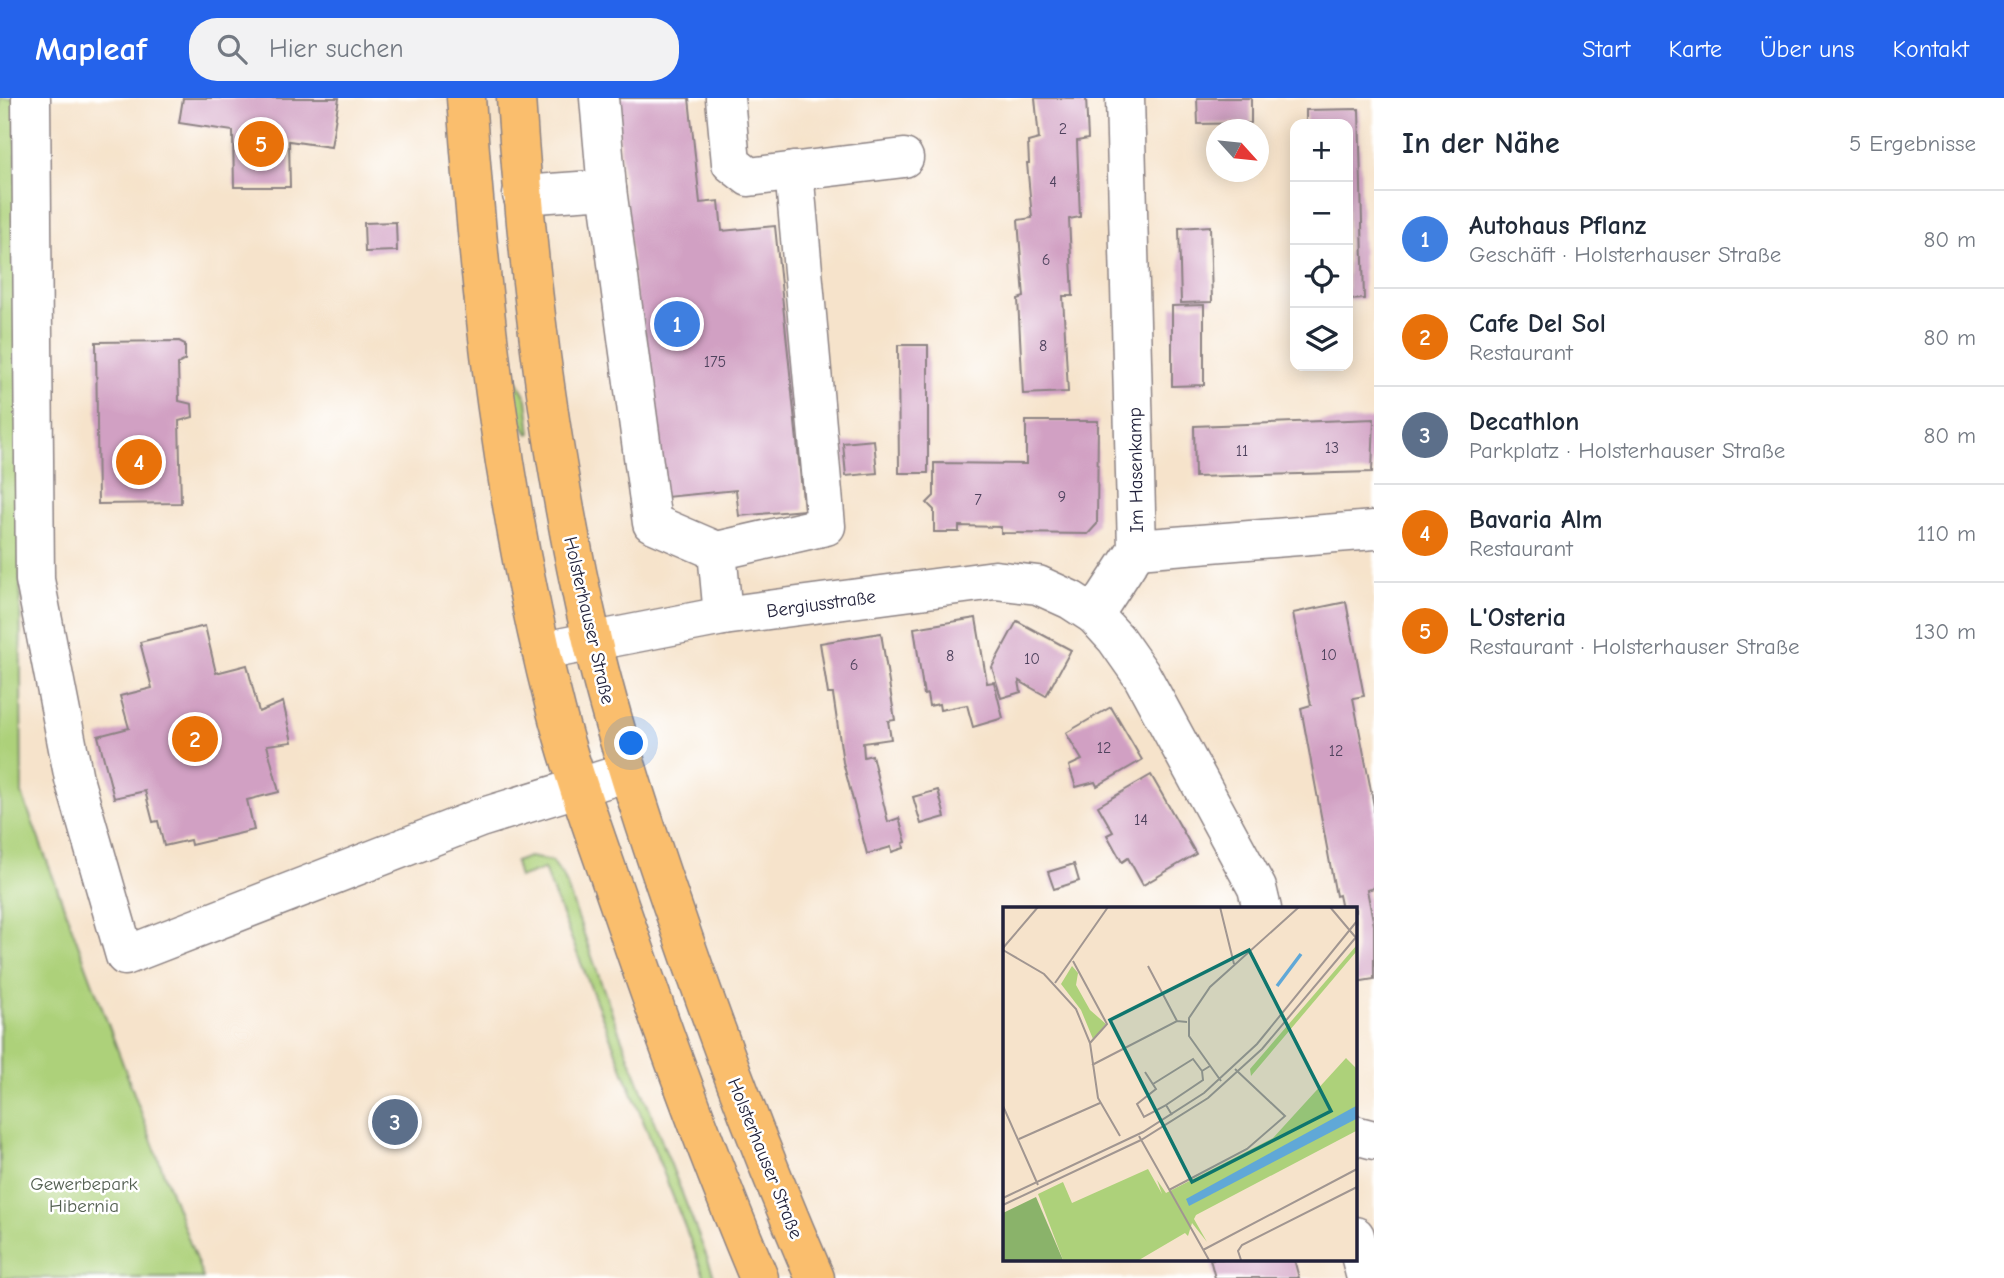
<!DOCTYPE html>
<html lang="de">
<meta charset="utf-8">
<style>
:root{--surface:#fff;--page:#f2f2f3;--text:#1f2937;--muted:#747a83;--line:#e0e1e3;--accent:#2563eb}
body{margin:0;font-family:"Comic Neue",sans-serif;background:var(--page);color:var(--text)}
.controls{position:absolute;right:21px;top:21px;display:grid;overflow:hidden;border-radius:14px;box-shadow:0 4px 18px #0003}
.controls button{width:63px;height:63px;display:grid;place-items:center;padding:0;border:0;border-bottom:2px solid var(--line);background:var(--surface);color:var(--text);font:35px sans-serif}
.compass{position:absolute;left:1206px;top:21px;width:63px;height:63px;border-radius:50%;background:var(--surface);box-shadow:0 4px 18px #0003;rotate:117deg}
.you{position:absolute;left:632px;top:646px;width:24px;height:24px;margin:-18px;border:5px solid #fff;border-radius:50%;background:#1a73e8;box-shadow:0 0 0 10px #1a73e833}
.badge{display:grid;place-items:center;width:46px;height:46px;border-radius:50%;background:var(--accent);color:#fff;font-size:23px;font-weight:700}
.pin{position:absolute;translate:-50% -50%;border:4px solid #fff;box-shadow:0 2px 7px #0006}
.list{margin:0;padding:0;list-style:none}
h2{display:flex;justify-content:space-between;align-items:center;height:91px;margin:0;padding:0 28px;font-size:30px}
h2 small{font-size:23px;font-weight:400;color:var(--muted)}
.list li{display:grid;grid-template-columns:46px 1fr auto;gap:21px;align-items:center;box-sizing:border-box;height:98px;padding:0 28px;border-top:2px solid var(--line)}
.list b{display:block;font-size:26px;white-space:nowrap}
.list p{margin:0;font-size:23px;white-space:nowrap;color:var(--muted)}
.list em{font-size:23px;font-style:normal;color:var(--muted)}
.icon{flex:none;width:38px;height:38px;fill:none;stroke:currentColor;stroke-width:2;stroke-linecap:round;stroke-linejoin:round}
.map{position:relative;flex:none;width:1374px;height:1180px;overflow:hidden}
header{display:flex;align-items:center;gap:42px;box-sizing:border-box;height:98px;padding:0 35px;background:var(--accent);color:#fff}
header strong{font-size:33px}
nav{display:flex;gap:38px;margin-inline-start:auto;font-size:24px}
.search{width:490px;height:63px;background:var(--page);display:flex;align-items:center;gap:18px;box-sizing:border-box;padding:0 24px;border-radius:28px;color:var(--muted);font-size:26px}
main{display:flex}
aside{flex:1;background:var(--surface)}
.map>svg:first-child{display:block}
.green{fill:#add17a;stroke:#687a5a;stroke-width:2}
.building{fill:#d1a0c3}
.lines{fill:none;stroke-linecap:round;stroke-linejoin:round}
.minor-casing{stroke:#8c8283;stroke-width:41}
.major-casing{stroke:#8c8283;stroke-width:41}
.minor{stroke:#fff;stroke-width:38}
.major{stroke:#fabe6d;stroke-width:38}
.labels{text-anchor:middle;stroke-width:5;stroke-linejoin:round;paint-order:stroke}
.number-label{font-size:16px;fill:#4e425d}
.street-label{font-size:19px;fill:#22223b;stroke:#fff}
.park-label{font-size:19px;fill:#535f51;stroke:#fff}
.inset-river{fill:none;stroke:#60a8d7;stroke-width:3.5}
.inset-road{fill:none;stroke:#a19691;stroke-width:2}
.view{fill:#0f766e;fill-opacity:0.15;stroke:#0f766e;stroke-width:3.5}
.inset-edge{fill:none;stroke:#22223b;stroke-width:3.5}
</style>
<header>
<strong>Mapleaf</strong>
<div class="search"><svg class="icon" aria-label="search" viewBox="0 0 24 24"><circle cx="10" cy="10" r="6"/><path d="M15 15l6 6"/></svg>Hier suchen</div>
<nav><a>Start</a><a>Karte</a><a>Über uns</a><a>Kontakt</a></nav>
</header>
<main>
<div class="map">
<svg width="1374" height="1180" viewBox="0 0 1374 1180">
<rect width="100%" height="100%" fill="#fff"/>
<filter id="ink" filterUnits="userSpaceOnUse"><feTurbulence type="fractalNoise" baseFrequency=".0143" numOctaves="2"/><feDisplacementMap in="SourceGraphic" scale="14" xChannelSelector="R" yChannelSelector="G"/><feConvolveMatrix kernelMatrix="1 2 1 2 8 2 1 2 1" color-interpolation-filters="sRGB"/></filter>
<filter id="wash" filterUnits="userSpaceOnUse"><feTurbulence type="fractalNoise" baseFrequency=".00686" numOctaves="4" result="noise"/><feDisplacementMap in="SourceGraphic" scale="28" xChannelSelector="R" yChannelSelector="G"/><feGaussianBlur stdDeviation="1.57" result="paint"/><feColorMatrix in="noise" values="0 0 0 0 0 0 0 0 0 0 0 0 0 0 0 0 0 1.4 0 .05"/><feComposite in="paint" operator="in"/></filter>
<g filter="url(#wash)">
<rect width="100%" height="100%" fill="#f6e3cb"/>
<g class="green">
<polygon points="0,0 16,0 22,696 203,1180 0,1180"/>
<polygon points="514,276 527,301 531,335 528,336 514,312 510,278"/>
<polygon points="529,759 552,763 564,780 613,918 715,1180 705,1180 544,771 519,780 515,764"/>
</g>
<g id="blocks">
<g class="building">
<polygon points="183,0 339,0 331,49 289,43 290,89 234,89 233,33 179,25"/>
<polygon points="615,0 689,0 700,105 719,103 722,133 775,128 804,412 739,418 736,392 656,400"/>
<polygon points="1035,0 1086,0 1088,41 1077,43 1080,119 1069,121 1073,198 1063,198 1068,294 1023,296 1018,201 1024,199 1018,122 1032,120 1027,65 1029,65 1028,44 1039,41"/>
<polygon points="1197,0 1251,0 1251,25 1198,26"/>
<polygon points="1359,11 1364,201 1348,202 1348,26 1306,26 1306,12"/>
<polygon points="396,124 397,153 365,154 364,125"/>
<polygon points="1210,128 1212,204 1181,205 1179,130"/>
<polygon points="1204,207 1204,287 1172,288 1172,208"/>
<polygon points="179,243 185,246 185,262 178,266 179,303 192,306 193,319 179,323 181,405 98,406 96,244"/>
<polygon points="898,247 928,247 928,375 899,375"/>
<polygon points="1374,321 1372,374 1195,379 1194,328"/>
<polygon points="1026,323 1098,323 1097,426 1088,436 1001,435 1001,429 959,428 959,434 934,434 934,412 927,405 934,398 934,365 1026,366"/>
<polygon points="874,342 877,375 846,378 843,345"/>
<polygon points="1346,504 1364,598 1353,600 1374,708 1374,790 1367,792 1374,827 1374,881 1356,884 1355,811 1342,811 1339,797 1336,798 1301,610 1311,607 1293,515"/>
<polygon points="976,520 987,585 994,584 1003,620 973,629 967,607 940,612 939,606 929,608 927,596 924,597 914,530"/>
<polygon points="1017,523 1071,552 1046,598 1019,583 1021,594 1001,600 992,569"/>
<polygon points="205,528 216,575 247,567 259,614 283,604 292,644 267,647 279,694 247,702 254,732 191,747 190,742 164,748 158,723 153,724 145,693 114,700 98,638 129,630 120,598 152,590 140,544"/>
<polygon points="881,535 895,622 888,623 891,641 863,645 864,659 872,657 888,724 899,720 906,744 903,745 904,750 892,754 891,749 867,756 843,664 833,596 828,596 820,545"/>
<polygon points="1111,609 1142,662 1097,688 1095,684 1076,689 1069,668 1082,662 1066,635"/>
<polygon points="1151,677 1196,756 1143,787 1128,760 1122,764 1107,737 1113,734 1098,708"/>
<polygon points="938,692 945,719 921,726 913,699"/>
<polygon points="1074,766 1079,783 1054,791 1048,774"/>
<polygon points="1210,1161 1294,1161 1299,1180 1215,1180"/>
</g>
</g>
</g>
<g filter="url(#ink)">
<use href="#blocks" fill-opacity="0" stroke="#8c8283" stroke-width="2"/>
<g class="lines">
<g class="minor-casing">
<g id="minor">
<polyline points="31,0 35,482 74,681 125,858 480,720 628,674"/>
<polyline points="725,0 731,65 749,79 904,60"/>
<polyline points="607,91 652,425 717,453"/>
<polyline points="522,97 607,91 599,0"/>
<polyline points="1137,451 1374,432"/>
<polyline points="1094,517 1137,451 1125,0"/>
<polyline points="723,518 717,453 826,428 794,73"/>
<polyline points="543,553 723,518 995,482 1038,487 1071,502 1094,517 1116,541 1142,578 1257,790 1262,811"/>
<polyline points="1355,1037 1374,1042"/>
<polyline points="1355,1138 1366,1180"/>
</g>
</g>
<g class="major-casing">
<g id="major">
<path d="M466 0C481 209 503 409 556 613 573 678 597 742 619 806 662 932 707 1057 759 1180"/>
<path d="M516 0C528 183 550 363 592 542 613 631 642 720 672 807 715 933 762 1058 815 1180"/>
</g>
</g>
<use href="#minor" class="minor"/>
<use href="#major" class="major"/>
</g>
</g>
<g class="labels">
<g class="number-label">
<text x="1063" y="36">2</text>
<text x="1053" y="89">4</text>
<text x="1046" y="167">6</text>
<text x="1043" y="253">8</text>
<text x="715" y="269">175</text>
<text x="1332" y="355">13</text>
<text x="1242" y="358">11</text>
<text x="1062" y="404">9</text>
<text x="978" y="407">7</text>
<text x="1329" y="562">10</text>
<text x="950" y="563">8</text>
<text x="1032" y="566">10</text>
<text x="854" y="572">6</text>
<text x="1104" y="655">12</text>
<text x="1336" y="658">12</text>
<text x="1141" y="727">14</text>
</g>
<g class="street-label">
<text transform="translate(1135 372) rotate(-91)" y="7">Im Hasenkamp</text>
<text transform="translate(821 505) rotate(-8)" y="7">Bergiusstraße</text>
<text transform="translate(590 522) rotate(77)" y="7">Holsterhauser Straße</text>
<text transform="translate(766 1060) rotate(68)" y="7">Holsterhauser Straße</text>
</g>
<g class="park-label">
<text x="84" y="1092">Gewerbepark<tspan x="84" dy="22">Hibernia</tspan></text>
</g>
</g>
<g transform="translate(1003 809)">
<rect width="354" height="354" fill="#f6e3cb"/>
<path d="M353 39V45L248 169 247 162ZM69 59 75 66 73 78 87 103 103 117 90 132 78 103 58 77ZM343 151 353 161V224L193 308 191 312 204 335 189 316 185 329 182 326 136 353H60L35 287 60 275 69 296 145 262 159 287 154 273 163 286 270 231Z" fill="#add17a"/>
<path d="M33 290 60 353H0V306Z" fill="#8ab36a"/>
<path d="M353 199V212L186 299 183 292Z" fill="#60a8d7"/>
<path class="inset-river" d="M274 79 298 47"/>
<path class="inset-road" d="M217 0 231 57M327 0 354 32M0 41 35 0M0 43 41 67 73 102 87 136 95 191 117 229M70 54 104 117 87 136M145 59 174 114M52 76 105 0M89 158 174 114 184 115M142 165 153 182 134 197 141 210 163 198 169 208M218 174 186 129V111L207 80 296 0M150 177 190 152 199 164 207 159M163 198 200 173 199 164M0 199 35 278M136 229 206 353M16 232 97 196M166 283 244 242 282 209 232 162M0 291 140 225 201 186 254 137 354 14M0 298 138 233 205 191 259 142 354 29M200 343 354 262M238 353 235 344 239 338 354 280"/>
<path class="view" d="M246 43 328 204 189 275 107 113Z"/>
<rect width="354" height="354" class="inset-edge"/>
</g>
</svg>
<div class="controls">
<button>+</button>
<button>−</button>
<button><svg class="icon" aria-label="locate" viewBox="0 0 24 24"><circle cx="12" cy="12" r="6"/><path d="M12 2v4M12 18v4M2 12h4M18 12h4"/></svg></button>
<button><svg class="icon" aria-label="layers" viewBox="0 0 24 24"><path d="M12 4l9 5-9 5-9-5zM3 14l9 5 9-5"/></svg></button>
</div>
<svg class="compass" viewBox="-18 -18 36 36"><path d="M0-13l5 13h-10z" fill="#e53935"/><path d="M0 13l5-13h-10z" fill="#747a83"/></svg>
<div class="you"></div>
<div class="pin badge" style="left:677px;top:226px;background:#3f7fe0">1</div>
<div class="pin badge" style="left:195px;top:641px;background:#e8710a">2</div>
<div class="pin badge" style="left:395px;top:1024px;background:#5c6f8a">3</div>
<div class="pin badge" style="left:139px;top:364px;background:#e8710a">4</div>
<div class="pin badge" style="left:261px;top:46px;background:#e8710a">5</div>
</div>
<aside>
<h2>In der Nähe<small>5 Ergebnisse</small></h2>
<ul class="list">
<li><span class="badge" style="background:#3f7fe0">1</span><div><b>Autohaus Pflanz</b><p>Geschäft · Holsterhauser Straße</p></div><em>80 m</em></li>
<li><span class="badge" style="background:#e8710a">2</span><div><b>Cafe Del Sol</b><p>Restaurant</p></div><em>80 m</em></li>
<li><span class="badge" style="background:#5c6f8a">3</span><div><b>Decathlon</b><p>Parkplatz · Holsterhauser Straße</p></div><em>80 m</em></li>
<li><span class="badge" style="background:#e8710a">4</span><div><b>Bavaria Alm</b><p>Restaurant</p></div><em>110 m</em></li>
<li><span class="badge" style="background:#e8710a">5</span><div><b>L'Osteria</b><p>Restaurant · Holsterhauser Straße</p></div><em>130 m</em></li>
</ul>
</aside>
</main>
